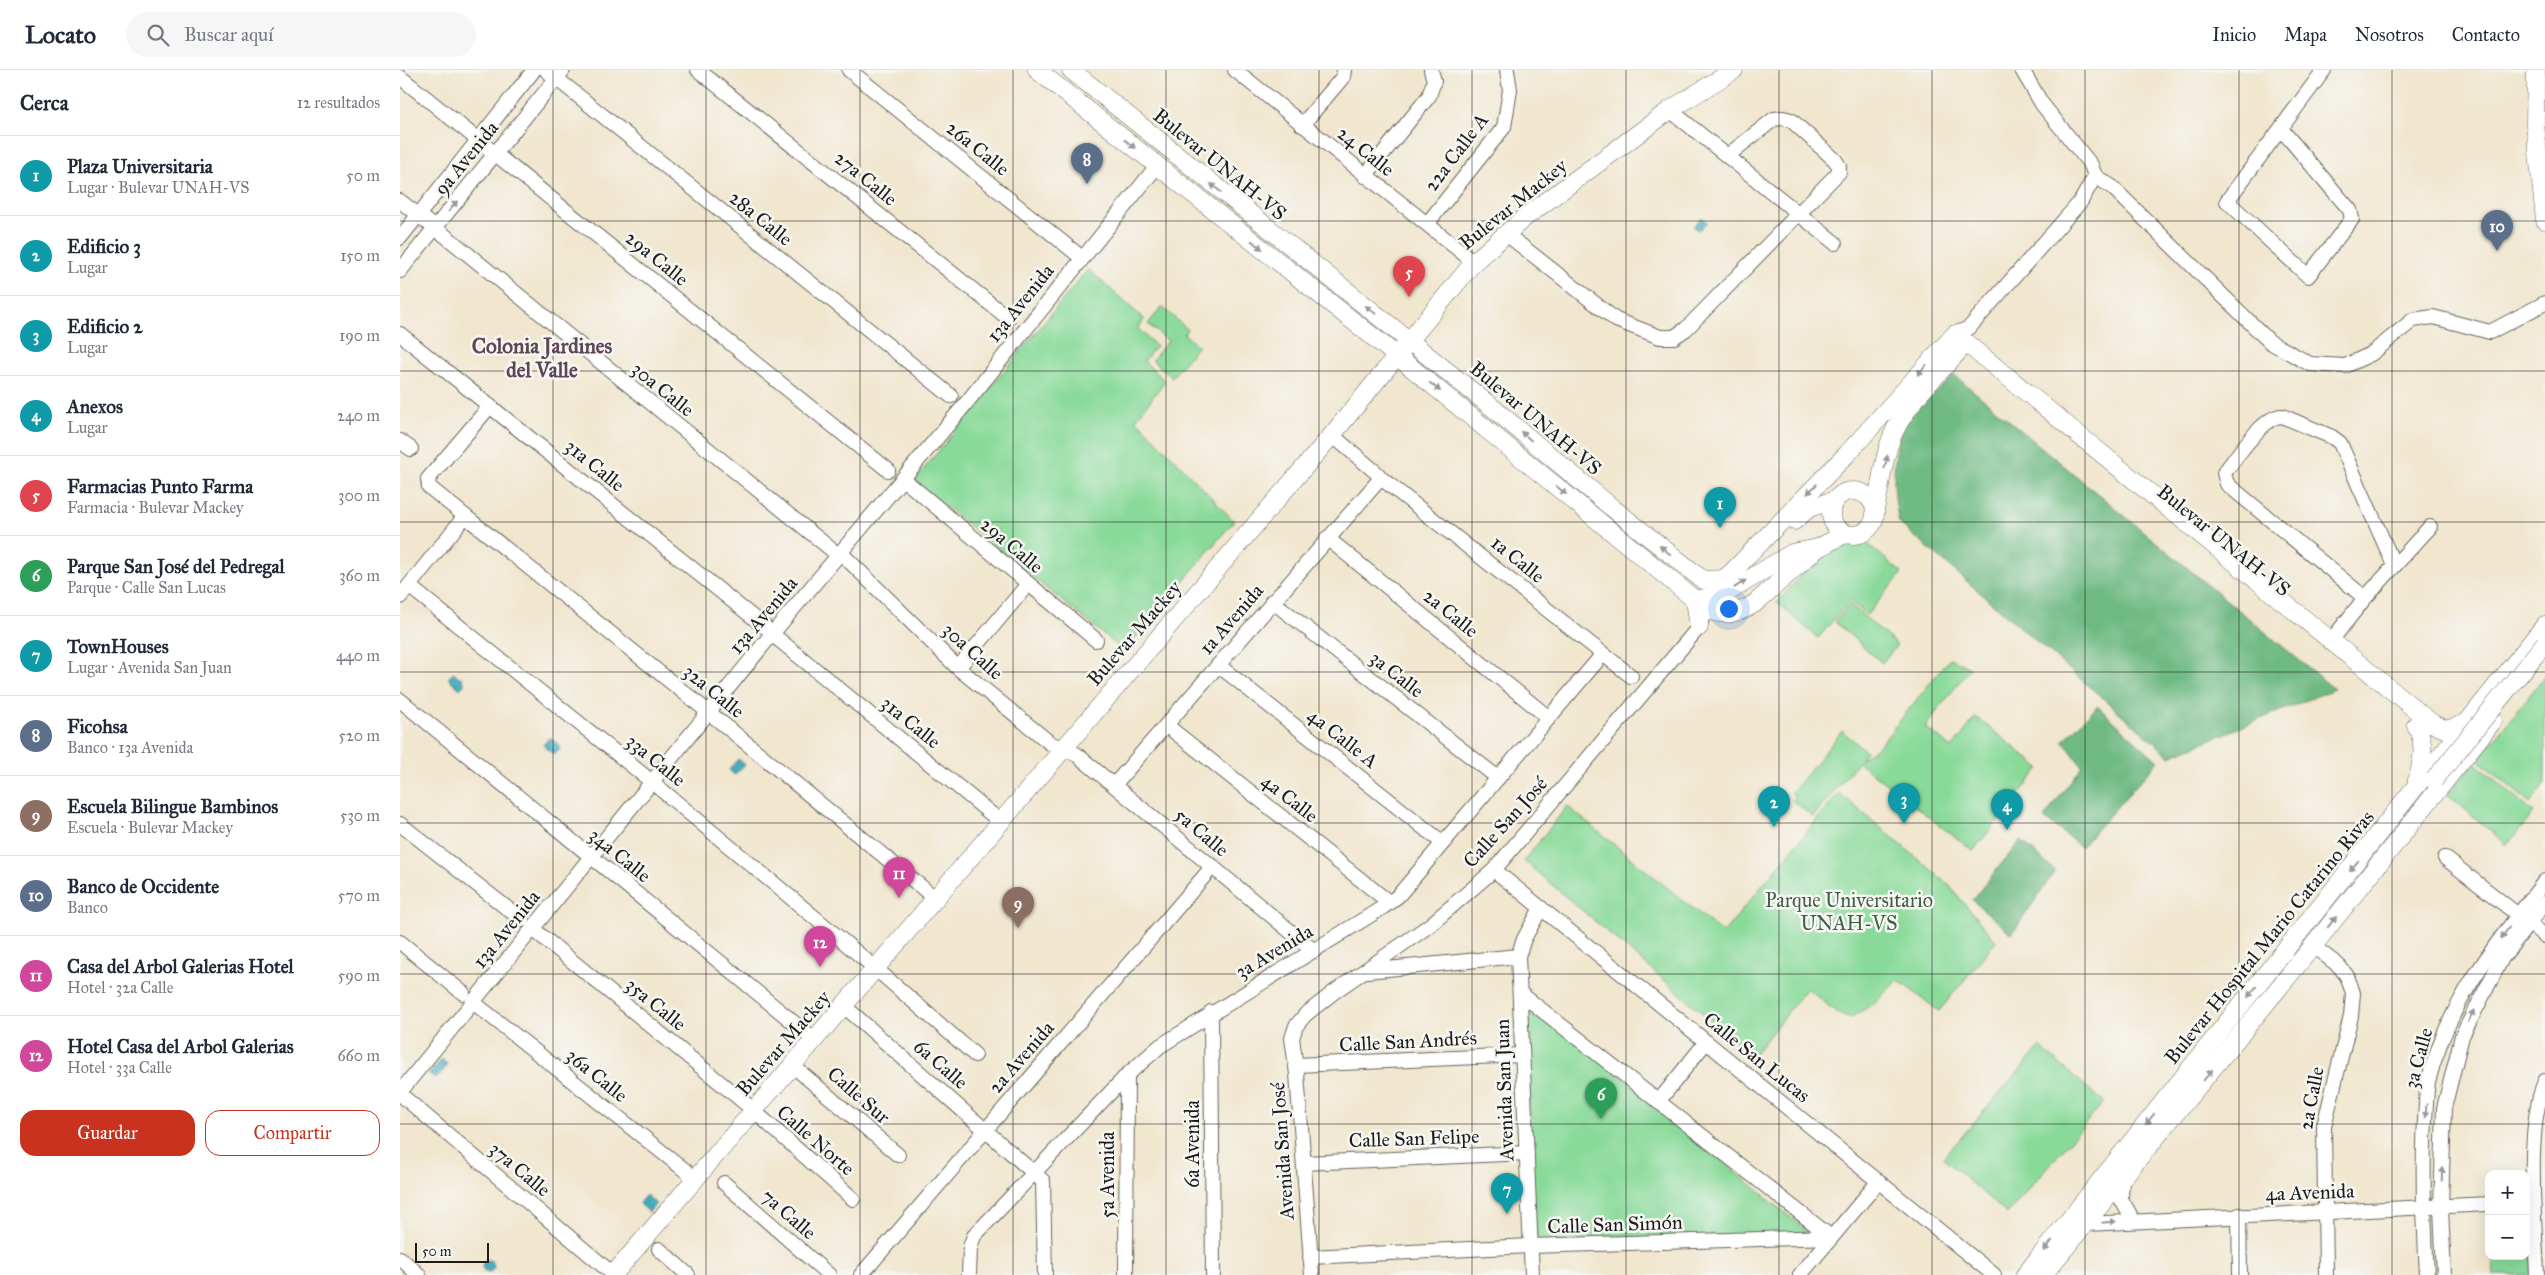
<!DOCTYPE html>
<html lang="es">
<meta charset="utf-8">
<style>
:root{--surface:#fff;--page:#f6f6f7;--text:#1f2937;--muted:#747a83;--line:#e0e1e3;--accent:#c8321e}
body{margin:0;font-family:"IM FELL Great Primer",serif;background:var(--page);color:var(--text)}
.controls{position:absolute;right:15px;bottom:15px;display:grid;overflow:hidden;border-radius:10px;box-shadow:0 5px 20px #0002}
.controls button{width:45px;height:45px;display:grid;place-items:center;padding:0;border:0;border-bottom:1px solid var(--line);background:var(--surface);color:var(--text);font:25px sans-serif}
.scale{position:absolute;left:15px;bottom:12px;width:74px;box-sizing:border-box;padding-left:5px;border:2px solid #1c1c1c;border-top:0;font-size:14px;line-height:18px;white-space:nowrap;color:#1c1c1c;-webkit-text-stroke:4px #f6f6f2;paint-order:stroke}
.you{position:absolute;left:1328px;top:538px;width:18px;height:18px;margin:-12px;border:4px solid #fff;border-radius:50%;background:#1a73e8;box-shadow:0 0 0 8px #1a73e833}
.badge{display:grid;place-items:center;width:32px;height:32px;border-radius:50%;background:var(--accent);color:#fff;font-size:16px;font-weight:700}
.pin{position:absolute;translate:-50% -41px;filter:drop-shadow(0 1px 2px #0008)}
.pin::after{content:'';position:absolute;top:26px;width:18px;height:15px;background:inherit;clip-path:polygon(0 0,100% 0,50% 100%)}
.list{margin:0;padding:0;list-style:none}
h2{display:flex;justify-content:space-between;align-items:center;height:65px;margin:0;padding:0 20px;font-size:21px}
h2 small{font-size:16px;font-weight:400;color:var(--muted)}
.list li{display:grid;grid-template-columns:32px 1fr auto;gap:15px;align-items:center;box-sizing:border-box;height:80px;padding:0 20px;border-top:1px solid var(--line)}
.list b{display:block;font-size:19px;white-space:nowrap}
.list p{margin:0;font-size:16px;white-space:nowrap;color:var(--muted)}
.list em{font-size:16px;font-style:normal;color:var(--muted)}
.actions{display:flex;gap:10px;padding:15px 20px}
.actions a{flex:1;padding:11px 0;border:1px solid var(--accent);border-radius:15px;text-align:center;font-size:18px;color:var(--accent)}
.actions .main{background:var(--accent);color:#fff}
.icon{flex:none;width:28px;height:28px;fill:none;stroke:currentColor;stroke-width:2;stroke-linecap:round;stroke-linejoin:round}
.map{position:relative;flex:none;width:2145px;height:1205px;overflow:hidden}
header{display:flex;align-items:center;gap:30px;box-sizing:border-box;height:70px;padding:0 25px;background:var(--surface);border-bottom:1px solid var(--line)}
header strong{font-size:24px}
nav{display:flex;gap:28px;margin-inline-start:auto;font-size:18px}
.search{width:350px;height:45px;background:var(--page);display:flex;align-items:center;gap:12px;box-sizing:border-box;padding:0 18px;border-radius:28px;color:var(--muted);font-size:19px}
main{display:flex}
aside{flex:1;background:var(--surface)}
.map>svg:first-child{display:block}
.green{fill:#89da9a;stroke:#527b5b}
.forest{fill:#6eba82;stroke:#456b4f}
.water{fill:#3eaabd;stroke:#2d636c}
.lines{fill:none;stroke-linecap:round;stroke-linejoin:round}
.minor-casing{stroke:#67635a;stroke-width:16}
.major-casing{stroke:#67635a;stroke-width:19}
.minor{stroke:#fff;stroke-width:14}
.major{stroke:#fff;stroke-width:18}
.major-bridge-casing{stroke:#67635a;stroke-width:19;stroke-linecap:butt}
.major-bridge{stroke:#fff;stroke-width:18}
.oneway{fill:#999}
.grid{fill:none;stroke:#1c1c1c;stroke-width:1;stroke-opacity:0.55}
.labels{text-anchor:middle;stroke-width:5;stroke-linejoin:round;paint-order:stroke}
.street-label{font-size:20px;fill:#1c1c1c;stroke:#f6f6f2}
.park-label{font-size:20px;fill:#425e48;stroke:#f6f6f2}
.neighbourhood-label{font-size:21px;font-weight:bold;fill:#5e4654;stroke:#f6f6f2}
</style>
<header>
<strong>Locato</strong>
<div class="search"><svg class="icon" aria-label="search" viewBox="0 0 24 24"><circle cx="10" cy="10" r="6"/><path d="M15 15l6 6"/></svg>Buscar aquí</div>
<nav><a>Inicio</a><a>Mapa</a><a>Nosotros</a><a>Contacto</a></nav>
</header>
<main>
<aside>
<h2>Cerca<small>12 resultados</small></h2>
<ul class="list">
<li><span class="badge" style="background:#0f9aa8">1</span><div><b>Plaza Universitaria</b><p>Lugar · Bulevar UNAH-VS</p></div><em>50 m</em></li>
<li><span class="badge" style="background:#0f9aa8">2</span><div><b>Edificio 3</b><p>Lugar</p></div><em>150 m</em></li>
<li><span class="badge" style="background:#0f9aa8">3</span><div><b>Edificio 2</b><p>Lugar</p></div><em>190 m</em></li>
<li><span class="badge" style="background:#0f9aa8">4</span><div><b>Anexos</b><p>Lugar</p></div><em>240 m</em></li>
<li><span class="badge" style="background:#e0444e">5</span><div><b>Farmacias Punto Farma</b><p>Farmacia · Bulevar Mackey</p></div><em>300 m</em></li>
<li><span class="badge" style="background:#2e9e5b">6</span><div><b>Parque San José del Pedregal</b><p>Parque · Calle San Lucas</p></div><em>360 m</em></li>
<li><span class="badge" style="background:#0f9aa8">7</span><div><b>TownHouses</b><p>Lugar · Avenida San Juan</p></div><em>440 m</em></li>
<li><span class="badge" style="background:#5c6f8a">8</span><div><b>Ficohsa</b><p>Banco · 13a Avenida</p></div><em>520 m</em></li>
<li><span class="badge" style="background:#8d6e63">9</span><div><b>Escuela Bilingue Bambinos</b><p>Escuela · Bulevar Mackey</p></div><em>530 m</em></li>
<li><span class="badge" style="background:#5c6f8a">10</span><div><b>Banco de Occidente</b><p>Banco</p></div><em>570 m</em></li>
<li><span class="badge" style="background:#d1479c">11</span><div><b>Casa del Arbol Galerias Hotel</b><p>Hotel · 32a Calle</p></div><em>590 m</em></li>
<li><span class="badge" style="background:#d1479c">12</span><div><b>Hotel Casa del Arbol Galerias</b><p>Hotel · 33a Calle</p></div><em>660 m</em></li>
</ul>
<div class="actions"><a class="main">Guardar</a><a>Compartir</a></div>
</aside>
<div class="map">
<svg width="2145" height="1205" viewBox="0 0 2145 1205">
<rect width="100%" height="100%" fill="#f6f6f2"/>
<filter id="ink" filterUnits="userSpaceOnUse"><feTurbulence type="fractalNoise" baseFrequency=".02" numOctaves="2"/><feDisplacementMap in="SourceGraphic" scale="10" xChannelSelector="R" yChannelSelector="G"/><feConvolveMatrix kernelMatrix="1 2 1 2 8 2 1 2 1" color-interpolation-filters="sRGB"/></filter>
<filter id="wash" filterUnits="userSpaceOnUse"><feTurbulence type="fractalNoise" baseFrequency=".0096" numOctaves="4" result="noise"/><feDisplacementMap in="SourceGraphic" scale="20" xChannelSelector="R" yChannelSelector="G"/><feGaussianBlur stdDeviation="1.12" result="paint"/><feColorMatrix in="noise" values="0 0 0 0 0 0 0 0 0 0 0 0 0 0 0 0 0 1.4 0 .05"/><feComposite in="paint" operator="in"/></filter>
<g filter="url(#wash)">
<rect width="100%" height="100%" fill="#f1e6ce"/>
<g class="green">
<polygon points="688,199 744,249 738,259 756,276 744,291 765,311 736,349 834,451 724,581 514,411"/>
<polygon points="762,237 787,259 784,264 798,276 772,307 752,290 768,271 748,254"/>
<polygon points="1444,454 1502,503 1467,545 1450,531 1418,568 1377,533"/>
<polygon points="1450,534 1497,575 1482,593 1435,552"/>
<polygon points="1550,588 1570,598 1525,657 1552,678 1576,647 1640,698 1573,781 1458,692 1413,747 1392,730 1395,726 1391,723 1442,661 1466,681 1460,690 1481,674"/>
<polygon points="2145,606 2145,714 2130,733 2078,690"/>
<polygon points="2074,692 2134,743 2107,775 2047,724"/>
<polygon points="1439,723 1547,813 1596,871 1539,941 1498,910 1476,932 1451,948 1436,942 1407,918 1353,986 1124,791 1167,736 1323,863"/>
<polygon points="1129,930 1414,1167 1130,1176"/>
<polygon points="1640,977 1704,1032 1607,1144 1543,1088"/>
<polygon points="2130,1178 2132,1199 2130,1205 2094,1205 2093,1186 2126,1186 2126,1179"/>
</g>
<g class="forest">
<path d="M1554 305 1934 619 1770 686 1499 453C1493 425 1490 381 1505 354 1510 344 1544 315 1554 305Z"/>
<polygon points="1697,636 1758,691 1681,777 1644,748 1682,696 1663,671"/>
<polygon points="1621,770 1655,801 1612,864 1572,830"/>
</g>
<g class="water">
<polygon points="1302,147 1307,152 1298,161 1293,156"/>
<polygon points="53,603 63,609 62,611 65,614 60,619 48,608"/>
<polygon points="150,667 160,676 159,681 153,684 143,675"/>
<polygon points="338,689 345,695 334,705 329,700"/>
<polygon points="42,989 48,995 36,1009 29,1004"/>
<polygon points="246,1125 256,1134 249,1142 239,1133"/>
<circle cx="88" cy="1196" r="6"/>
</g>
</g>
<g filter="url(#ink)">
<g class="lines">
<g class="minor-casing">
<g id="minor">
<polyline points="146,0 551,326"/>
<polyline points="298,0 608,248"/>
<polyline points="449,0 682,188"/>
<polyline points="835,0 1074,192"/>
<polyline points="0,7 488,400"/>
<polyline points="1270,40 1435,173"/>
<polyline points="902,55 943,7 944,0"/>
<polyline points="1881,59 1950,140 1952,149 1908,206 1827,131 1924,0"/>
<polyline points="965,106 1029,26 1034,11 1031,0"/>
<polyline points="1695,106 1712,117 1870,272 1910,294 1945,296 1971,284 2013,250 2033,247 2090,262 2145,233"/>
<polyline points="0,131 48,168 432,480"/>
<polyline points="1027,154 1104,57 1110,20 1107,0"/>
<polyline points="1105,163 1216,250 1260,267 1274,267 1286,259 1439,102 1439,96 1435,90 1391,50 1383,48 1374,49 1327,86"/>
<polyline points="0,168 134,0"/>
<polyline points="0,201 163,0"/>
<polyline points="0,264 365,557"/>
<polyline points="1555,264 1569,258 1681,131 1695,106 1691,95 1642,34 1622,0"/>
<polyline points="90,336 28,409 29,417 328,658 536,829"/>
<polyline points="932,365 978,404"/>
<polyline points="0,371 11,379"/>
<polyline points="503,409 696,570"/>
<polyline points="927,468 1149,648"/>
<polyline points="442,484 558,598 650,673 676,684 914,881"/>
<polyline points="9,516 252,712 468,892 575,985"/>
<polyline points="0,527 65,446"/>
<path d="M1965 528 1827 414 1824 403C1836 388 1864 345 1882 346L1932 367 1940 373 1994 495"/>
<polyline points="872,531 1098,708"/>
<polyline points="372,564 601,752"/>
<polyline points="1930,572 1965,528 2030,457"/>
<polyline points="818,595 1043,773"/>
<polyline points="558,598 628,514"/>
<polyline points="0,630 415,970"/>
<polyline points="766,655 990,833"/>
<polyline points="714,715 981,408 1231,606"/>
<polyline points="0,754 122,850"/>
<polyline points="2045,788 2145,866"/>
<polyline points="1094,800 1594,1205"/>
<polyline points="133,859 345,1033 453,1129"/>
<polyline points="0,872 63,923"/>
<polyline points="1913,876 1939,896 1947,906 1953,923 1951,946 1924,1056 1926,1205"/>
<polyline points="967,901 1118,886"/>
<polyline points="1120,923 1431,1167"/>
<polyline points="73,932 296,1109"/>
<polyline points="444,936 643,1111 645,1205"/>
<polyline points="811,942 813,1205"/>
<polyline points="896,995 1122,985"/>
<polyline points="393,996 498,1085"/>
<polyline points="0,1022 372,564 563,337 757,96"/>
<polyline points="0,1024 214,1205"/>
<polyline points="1258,1032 1306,972"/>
<polyline points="904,1093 1127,1083"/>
<polyline points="1722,1110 1721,1129 1733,1150"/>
<polyline points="324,1113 429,1205"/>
<polyline points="1839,1145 1840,1205"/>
<polyline points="1686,1154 2089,1134"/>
<polyline points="259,1179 288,1205"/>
<polyline points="910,1187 1130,1176 1431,1167"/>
<polyline points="0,1188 19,1205"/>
<polyline points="461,1205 813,796"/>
<polyline points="569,1205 570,1177 574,1166 727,1005 760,976 982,838 998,826 1203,584"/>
<polyline points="726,1205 727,1005"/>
<polyline points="912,1205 897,1004 892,968 896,956 905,945 934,922 1030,855 1094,800 1299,557 1302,549"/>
<polyline points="1132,1205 1118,886 1124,869 1141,838"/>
<polyline points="1400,1205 1479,1111"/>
<path d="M2027 1205C2024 1153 2022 1101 2025 1050 2026 1038 2026 1024 2028 1012 2047 934 2096 873 2145 811"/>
<polyline points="2044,1205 2041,1138 2044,1038 2062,966 2102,888 2145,833"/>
<path d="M2137 1205C2135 1152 2125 1060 2145 1011"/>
</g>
</g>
<g class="major-casing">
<g id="major">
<path d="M637 0 997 286 1306 539C1324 547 1337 544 1354 534L1418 478"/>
<polyline points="671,0 1093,338 1210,436 1303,510 1324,509 1332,502 1447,384 1555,264 2033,654 2047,660 2066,653"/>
<polyline points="2136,0 2135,54 2145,150"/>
<circle cx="1453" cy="443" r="22"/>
<path d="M1475 439C1481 415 1484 381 1495 360 1512 326 1542 301 1566 273"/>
<polyline points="1394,451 1409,438 1435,430"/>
<polyline points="1295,530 1325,524 1392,483 1418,478 1445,464"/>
<polyline points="1295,530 1299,557"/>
<path d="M2016 655C2026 674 2023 690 2017 710"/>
<polyline points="213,1205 932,365 1074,192 1124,148 1270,40 1334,0"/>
<polyline points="1625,1205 2145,555"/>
<polyline points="1643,1205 1913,876 2093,651"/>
</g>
</g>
<use href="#minor" class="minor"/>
<use href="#major" class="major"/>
<g class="major-bridge-casing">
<polyline id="major-bridge" points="2034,710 2145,573"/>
</g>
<use href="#major-bridge" class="major-bridge"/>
</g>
<defs><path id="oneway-solid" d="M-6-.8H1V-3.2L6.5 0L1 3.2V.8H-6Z" transform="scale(1.25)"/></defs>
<g class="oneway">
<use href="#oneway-solid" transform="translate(730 74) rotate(39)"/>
<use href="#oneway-solid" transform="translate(816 118) rotate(-141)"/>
<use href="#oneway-solid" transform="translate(53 136) rotate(-51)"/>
<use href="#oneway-solid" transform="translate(857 175) rotate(38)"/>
<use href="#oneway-solid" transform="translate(971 240) rotate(-141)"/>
<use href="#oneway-solid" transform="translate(1522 300) rotate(132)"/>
<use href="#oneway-solid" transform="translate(1035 317) rotate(39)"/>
<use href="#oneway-solid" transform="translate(1126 366) rotate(-139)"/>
<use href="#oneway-solid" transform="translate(1486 392) rotate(-77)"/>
<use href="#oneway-solid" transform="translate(1412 419) rotate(135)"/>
<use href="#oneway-solid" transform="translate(1161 420) rotate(39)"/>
<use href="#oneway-solid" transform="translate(1265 480) rotate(-141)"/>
<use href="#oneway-solid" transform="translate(1340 514) rotate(-33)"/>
<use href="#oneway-solid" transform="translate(1954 796) rotate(129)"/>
<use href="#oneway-solid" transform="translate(1932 852) rotate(-51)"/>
<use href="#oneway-solid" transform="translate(2105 863) rotate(126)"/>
<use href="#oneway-solid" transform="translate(1852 922) rotate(129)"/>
<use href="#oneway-solid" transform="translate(2071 946) rotate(-65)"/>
<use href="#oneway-solid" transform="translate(1808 1005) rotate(-51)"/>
<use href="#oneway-solid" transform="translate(2026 1041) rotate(94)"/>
<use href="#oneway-solid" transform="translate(1750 1049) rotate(129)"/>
<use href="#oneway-solid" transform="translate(2042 1104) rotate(-88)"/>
<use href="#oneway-solid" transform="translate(1709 1152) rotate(-5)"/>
<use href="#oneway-solid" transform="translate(1648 1176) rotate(129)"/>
</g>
</g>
<path class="grid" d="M153 0V1205M306 0V1205M460 0V1205M613 0V1205M766 0V1205M919 0V1205M1072 0V1205M1226 0V1205M1379 0V1205M1532 0V1205M1685 0V1205M1839 0V1205M1992 0V1205M0 151H2145M0 301H2145M0 452H2145M0 602H2145M0 753H2145M0 904H2145M0 1054H2145"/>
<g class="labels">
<g class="street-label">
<text transform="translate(578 78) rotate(39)" y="7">26a Calle</text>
<text transform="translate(966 81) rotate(39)" y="7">24 Calle</text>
<text transform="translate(1056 82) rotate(-53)" y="7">22a Calle A</text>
<text transform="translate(66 88) rotate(-51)" y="7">9a Avenida</text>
<text transform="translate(820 94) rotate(39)" y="7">Bulevar UNAH-VS</text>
<text transform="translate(466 108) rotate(39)" y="7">27a Calle</text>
<text transform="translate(1113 134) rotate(-39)" y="7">Bulevar Mackey</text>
<text transform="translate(361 148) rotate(39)" y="7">28a Calle</text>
<text transform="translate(257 188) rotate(39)" y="7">29a Calle</text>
<text transform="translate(620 233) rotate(-51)" y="7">13a Avenida</text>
<text transform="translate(263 319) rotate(39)" y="7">30a Calle</text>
<text transform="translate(1136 348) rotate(40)" y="7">Bulevar UNAH-VS</text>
<text transform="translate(195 395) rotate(39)" y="7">31a Calle</text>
<text transform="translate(1824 470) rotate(39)" y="7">Bulevar UNAH-VS</text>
<text transform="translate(612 475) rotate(40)" y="7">29a Calle</text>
<text transform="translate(1118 489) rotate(39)" y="7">1a Calle</text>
<text transform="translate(1051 543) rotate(39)" y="7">2a Calle</text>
<text transform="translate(363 545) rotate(-50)" y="7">13a Avenida</text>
<text transform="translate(831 549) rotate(-49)" y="7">1a Avenida</text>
<text transform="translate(734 563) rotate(-49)" y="7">Bulevar Mackey</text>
<text transform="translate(573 581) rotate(42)" y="7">30a Calle</text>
<text transform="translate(997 604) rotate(38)" y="7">3a Calle</text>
<text transform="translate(314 621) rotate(39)" y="7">32a Calle</text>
<text transform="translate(511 652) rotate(39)" y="7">31a Calle</text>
<text transform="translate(943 668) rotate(38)" y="7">4a Calle A</text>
<text transform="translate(256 690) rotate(39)" y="7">33a Calle</text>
<text transform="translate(890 728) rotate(38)" y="7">4a Calle</text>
<text transform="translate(1105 752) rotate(-48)" y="7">Calle San José</text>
<text transform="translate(802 762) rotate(40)" y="7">5a Calle</text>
<text transform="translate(220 785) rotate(39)" y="7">34a Calle</text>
<text transform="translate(106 859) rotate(-51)" y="7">13a Avenida</text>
<text transform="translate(1869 867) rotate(-51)" y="7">Bulevar Hospital Mario Catarino Rivas</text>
<text transform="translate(874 881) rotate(-31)" y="7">3a Avenida</text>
<text transform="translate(256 934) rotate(39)" y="7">35a Calle</text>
<text transform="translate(1008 971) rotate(-3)" y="7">Calle San Andrés</text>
<text transform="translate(383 973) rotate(-49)" y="7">Bulevar Mackey</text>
<text transform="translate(621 987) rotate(-49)" y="7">2a Avenida</text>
<text transform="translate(1357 987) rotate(39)" y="7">Calle San Lucas</text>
<text transform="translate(2018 988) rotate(-75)" y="7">3a Calle</text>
<text transform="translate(541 994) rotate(41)" y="7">6a Calle</text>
<text transform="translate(197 1005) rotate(39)" y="7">36a Calle</text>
<text transform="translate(1104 1020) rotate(-92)" y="7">Avenida San Juan</text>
<text transform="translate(459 1025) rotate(41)" y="7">Calle Sur</text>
<text transform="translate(1911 1028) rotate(-79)" y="7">2a Calle</text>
<text transform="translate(1014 1068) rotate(-2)" y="7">Calle San Felipe</text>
<text transform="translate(416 1070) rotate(41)" y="7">Calle Norte</text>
<text transform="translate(792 1074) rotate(-90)" y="7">6a Avenida</text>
<text transform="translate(882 1081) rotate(-94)" y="7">Avenida San José</text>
<text transform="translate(120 1099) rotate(40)" y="7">37a Calle</text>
<text transform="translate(707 1105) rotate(-90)" y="7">5a Avenida</text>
<text transform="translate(1910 1122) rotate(-2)" y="7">4a Avenida</text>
<text transform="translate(389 1144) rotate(41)" y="7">7a Calle</text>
<text transform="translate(1215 1154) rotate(-2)" y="7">Calle San Simón</text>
</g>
<g class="park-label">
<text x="1449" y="837">Parque Universitario<tspan x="1449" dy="23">UNAH-VS</tspan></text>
</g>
<g class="neighbourhood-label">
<text x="142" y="283">Colonia Jardines<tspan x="142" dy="24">del Valle</tspan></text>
</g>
</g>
</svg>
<div class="controls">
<button>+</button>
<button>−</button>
</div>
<div class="scale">50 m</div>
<div class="you"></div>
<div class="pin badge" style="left:1320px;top:458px;background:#0f9aa8">1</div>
<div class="pin badge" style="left:1374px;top:757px;background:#0f9aa8">2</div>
<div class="pin badge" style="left:1504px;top:754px;background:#0f9aa8">3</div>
<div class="pin badge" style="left:1607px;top:760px;background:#0f9aa8">4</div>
<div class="pin badge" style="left:1009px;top:227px;background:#e0444e">5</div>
<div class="pin badge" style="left:1201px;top:1049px;background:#2e9e5b">6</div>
<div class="pin badge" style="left:1107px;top:1144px;background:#0f9aa8">7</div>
<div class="pin badge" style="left:687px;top:114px;background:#5c6f8a">8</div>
<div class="pin badge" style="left:618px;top:858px;background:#8d6e63">9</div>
<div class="pin badge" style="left:2097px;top:181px;background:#5c6f8a">10</div>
<div class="pin badge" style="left:499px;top:828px;background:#d1479c">11</div>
<div class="pin badge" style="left:420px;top:897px;background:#d1479c">12</div>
</div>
</main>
